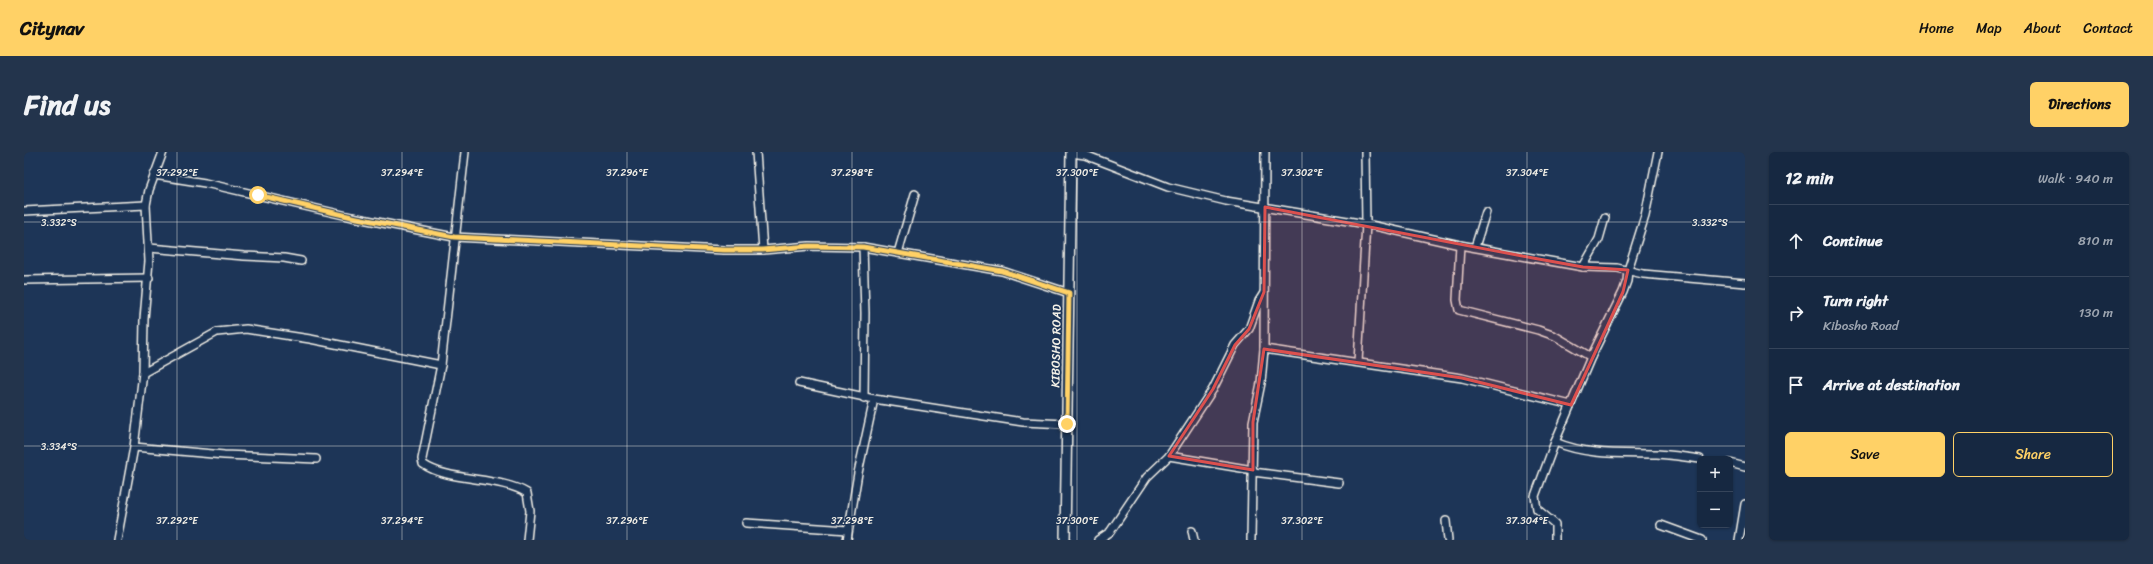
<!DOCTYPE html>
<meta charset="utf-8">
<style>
:root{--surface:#162841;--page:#23344c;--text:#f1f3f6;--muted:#9ea6b1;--line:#35445a;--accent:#ffd166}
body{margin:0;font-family:Sriracha,sans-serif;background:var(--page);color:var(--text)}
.controls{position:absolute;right:12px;bottom:12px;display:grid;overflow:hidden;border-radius:6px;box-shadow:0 1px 3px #0004}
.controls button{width:36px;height:36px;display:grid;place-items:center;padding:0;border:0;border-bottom:1px solid var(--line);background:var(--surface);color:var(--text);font:20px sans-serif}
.stop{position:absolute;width:12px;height:12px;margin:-9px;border:3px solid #ffd166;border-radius:50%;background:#fff}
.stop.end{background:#ffd166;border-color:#fff;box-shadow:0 1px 4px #0008}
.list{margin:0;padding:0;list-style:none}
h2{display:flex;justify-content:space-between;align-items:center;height:52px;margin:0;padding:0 16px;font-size:17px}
h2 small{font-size:13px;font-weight:400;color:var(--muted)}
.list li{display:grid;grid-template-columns:26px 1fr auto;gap:12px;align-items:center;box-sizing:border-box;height:72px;padding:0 16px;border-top:1px solid var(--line)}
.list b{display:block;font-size:15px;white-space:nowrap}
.list p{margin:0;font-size:13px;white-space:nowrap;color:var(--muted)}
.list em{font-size:13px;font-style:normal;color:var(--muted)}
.actions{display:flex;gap:8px;padding:12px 16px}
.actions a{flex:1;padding:9px 0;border:1px solid var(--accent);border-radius:6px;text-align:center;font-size:14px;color:var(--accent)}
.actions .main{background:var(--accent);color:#111}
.icon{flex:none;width:22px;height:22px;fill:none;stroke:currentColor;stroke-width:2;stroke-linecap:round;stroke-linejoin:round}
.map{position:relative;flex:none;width:1721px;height:388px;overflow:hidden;border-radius:6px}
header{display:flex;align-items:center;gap:24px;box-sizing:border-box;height:56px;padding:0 20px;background:var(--accent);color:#111}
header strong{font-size:19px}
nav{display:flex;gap:22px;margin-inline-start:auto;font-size:14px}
.intro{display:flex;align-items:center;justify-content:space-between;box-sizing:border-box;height:96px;padding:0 24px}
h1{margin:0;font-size:28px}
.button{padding:10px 18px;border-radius:6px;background:var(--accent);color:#111;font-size:14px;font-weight:700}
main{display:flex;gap:24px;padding:0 24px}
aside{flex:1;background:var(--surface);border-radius:6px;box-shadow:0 1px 3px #0004}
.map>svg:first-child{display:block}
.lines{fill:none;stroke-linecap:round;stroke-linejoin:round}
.street-casing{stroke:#f4f1e8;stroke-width:10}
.secondary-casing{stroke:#f4f1e8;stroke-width:12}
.street{stroke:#1d3557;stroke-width:7}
.secondary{stroke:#1d3557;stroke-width:9}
.route{stroke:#ffd166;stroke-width:5}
.marked{fill:#dc504e;fill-opacity:0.2;stroke:#dc504e;stroke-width:3;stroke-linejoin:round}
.ticks{fill:none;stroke:#f4f1e8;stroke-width:1;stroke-opacity:0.45}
.labels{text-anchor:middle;stroke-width:3;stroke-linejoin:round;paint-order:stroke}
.street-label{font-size:12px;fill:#f4f1e8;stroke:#1d3557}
.ticks-label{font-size:10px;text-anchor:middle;fill:#f4f1e8;stroke:#1d3557;stroke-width:3;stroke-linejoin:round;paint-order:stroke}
</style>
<header>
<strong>Citynav</strong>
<nav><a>Home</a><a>Map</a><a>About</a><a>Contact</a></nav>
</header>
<div class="intro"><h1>Find us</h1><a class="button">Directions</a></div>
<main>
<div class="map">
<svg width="1721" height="388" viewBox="0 0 1721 388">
<rect width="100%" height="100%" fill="#1d3557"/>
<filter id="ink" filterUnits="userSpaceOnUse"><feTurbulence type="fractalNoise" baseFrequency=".025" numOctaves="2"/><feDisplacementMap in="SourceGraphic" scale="8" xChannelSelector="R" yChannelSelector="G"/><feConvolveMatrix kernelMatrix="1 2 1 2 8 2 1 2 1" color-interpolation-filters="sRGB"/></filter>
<g filter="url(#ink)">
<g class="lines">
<g class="street-casing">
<g id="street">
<path d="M441 0 417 213 398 307 399 312C424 330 475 324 503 341L506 359 503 388"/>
<polyline points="732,0 739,98"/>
<polyline points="1047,1 1061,3 1144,35 1202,49 1342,72 1436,93 1559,115 1593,116 1619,122 1721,131"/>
<polyline points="130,23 181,31 328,65 430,85 700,98 739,98 785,94 839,95 978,119 1045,141"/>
<polyline points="0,59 122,53"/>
<polyline points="1436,93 1433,148 1435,158 1514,178 1531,184 1567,205"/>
<polyline points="839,95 841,161 840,246"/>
<polyline points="1451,95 1462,60"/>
<polyline points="125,96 220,104 260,106 277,109"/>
<polyline points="874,101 891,42"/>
<polyline points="1559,115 1575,87 1581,66"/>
<polyline points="0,128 125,126"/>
<polyline points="1240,197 1438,226 1547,253"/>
<polyline points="1334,210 1342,72 1341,0"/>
<polyline points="119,221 193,180 222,177 286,187 417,213"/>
<polyline points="775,231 850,247 999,270 1043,272"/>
<path d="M1531 290C1564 304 1598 301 1633 302 1647 303 1662 305 1676 307"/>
<polyline points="110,295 200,303 292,307"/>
<polyline points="1145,304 1229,318"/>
<polyline points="1706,311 1721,315"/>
<polyline points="1229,320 1315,331"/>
<polyline points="1422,369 1424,388"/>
<polyline points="722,371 824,378"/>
<polyline points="1637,373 1678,388"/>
<polyline points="1168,379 1170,388"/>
<polyline points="93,388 110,295 119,221 120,167 125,109 122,53 125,38 139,0"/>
<polyline points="823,388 834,321 850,247"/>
<polyline points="1074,388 1086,380 1123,325 1145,304 1189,237 1211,193 1225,177 1235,149 1240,141"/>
<polyline points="1227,388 1229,270 1237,231 1240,197 1241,0"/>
<polyline points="1531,388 1531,372 1513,357 1511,344 1531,290 1567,205 1599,140 1603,129 1604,118 1621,64 1634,0"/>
<polyline points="1715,388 1721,352"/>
</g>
</g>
<g class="secondary-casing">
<polyline id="secondary" points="1041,388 1047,0"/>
</g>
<use href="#street" class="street"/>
<use href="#secondary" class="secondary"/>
</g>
</g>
<g class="lines" filter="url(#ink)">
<polyline class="route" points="234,43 328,65 430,85 700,98 738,98 785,94 839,95 978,119 1045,141 1043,272"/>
</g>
<path class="marked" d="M1241 55 1509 106 1559 115 1604 118 1599 140 1547 253 1438 226 1240 197 1229 270V318L1145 304 1189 237 1211 193 1225 177 1240 140Z"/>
<path class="ticks" d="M153 0V388M378 0V388M603 0V388M828 0V388M1053 0V388M1278 0V388M1503 0V388M0 70H1721M0 294H1721"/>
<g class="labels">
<g class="street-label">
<text transform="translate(1032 194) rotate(-89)" y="4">KIBOSHO ROAD</text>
</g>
</g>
<g class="ticks-label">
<text x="153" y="24">37.292°E</text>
<text x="378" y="24">37.294°E</text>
<text x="603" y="24">37.296°E</text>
<text x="828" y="24">37.298°E</text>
<text x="1053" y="24">37.300°E</text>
<text x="1278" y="24">37.302°E</text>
<text x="1503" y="24">37.304°E</text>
<text x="35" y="74">3.332°S</text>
<text x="1686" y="74">3.332°S</text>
<text x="35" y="298">3.334°S</text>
<text x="153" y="372">37.292°E</text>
<text x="378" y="372">37.294°E</text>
<text x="603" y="372">37.296°E</text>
<text x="828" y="372">37.298°E</text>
<text x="1053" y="372">37.300°E</text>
<text x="1278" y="372">37.302°E</text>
<text x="1503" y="372">37.304°E</text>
</g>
</svg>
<div class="controls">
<button>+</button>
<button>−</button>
</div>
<div class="stop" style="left:234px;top:43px"></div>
<div class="stop end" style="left:1043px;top:272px"></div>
</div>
<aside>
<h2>12 min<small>Walk · 940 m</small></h2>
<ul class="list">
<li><svg class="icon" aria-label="ahead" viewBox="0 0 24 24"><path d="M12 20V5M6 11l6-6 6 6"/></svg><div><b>Continue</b></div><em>810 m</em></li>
<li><svg class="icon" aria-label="right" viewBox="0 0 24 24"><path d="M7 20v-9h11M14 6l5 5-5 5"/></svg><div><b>Turn right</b><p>Kibosho Road</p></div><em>130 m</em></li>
<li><svg class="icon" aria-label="arrive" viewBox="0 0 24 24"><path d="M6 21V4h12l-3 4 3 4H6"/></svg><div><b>Arrive at destination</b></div></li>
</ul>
<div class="actions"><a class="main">Save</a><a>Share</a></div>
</aside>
</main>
